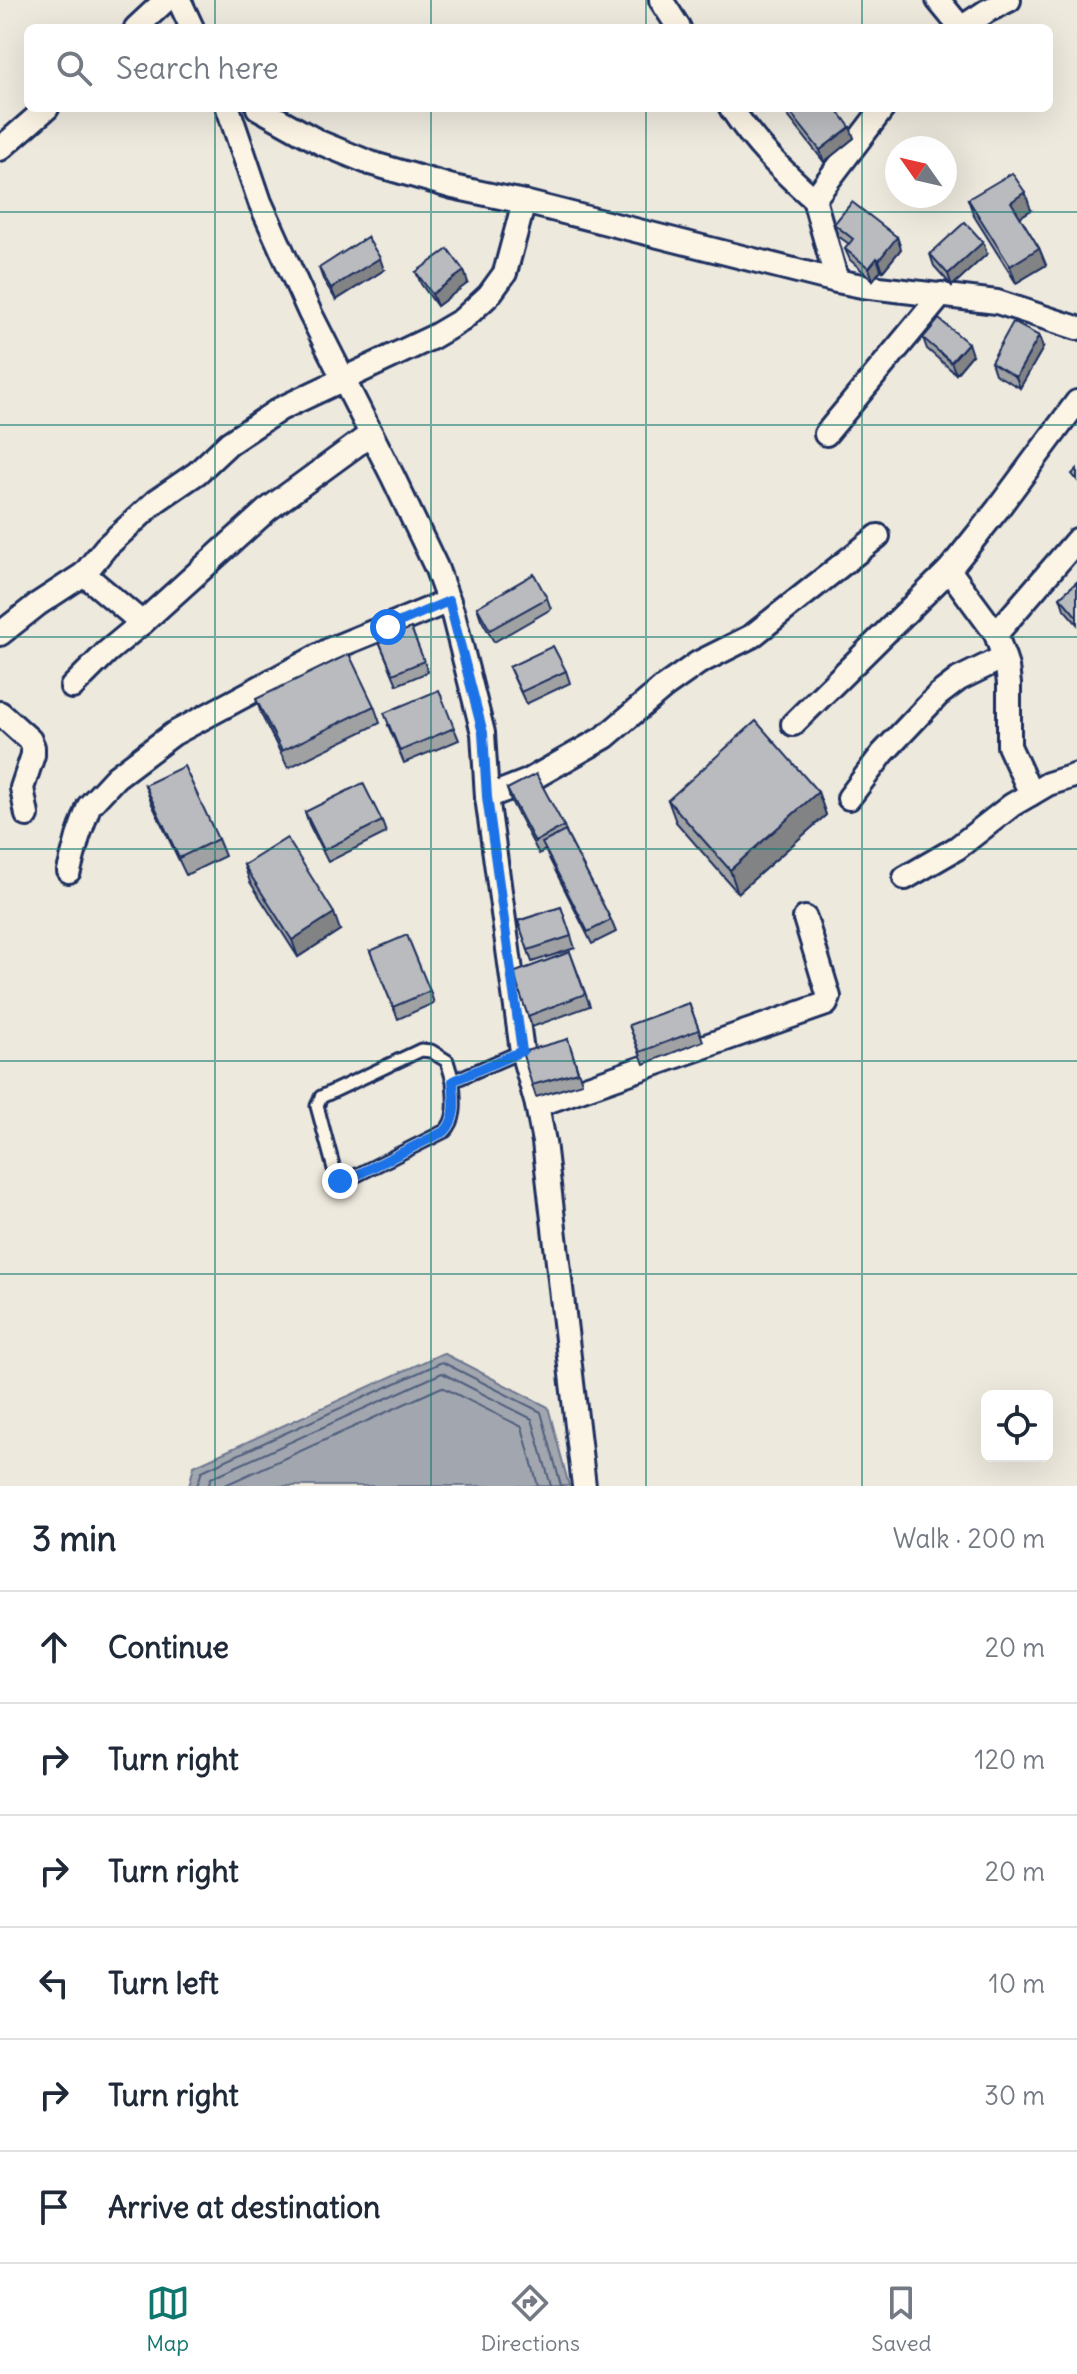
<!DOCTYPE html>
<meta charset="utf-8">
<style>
:root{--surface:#fff;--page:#f2f2f3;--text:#1f2937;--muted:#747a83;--line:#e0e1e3;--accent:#0f766e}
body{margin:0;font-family:Delius,sans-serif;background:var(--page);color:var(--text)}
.controls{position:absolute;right:24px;bottom:24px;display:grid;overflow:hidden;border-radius:12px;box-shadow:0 8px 32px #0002}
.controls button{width:72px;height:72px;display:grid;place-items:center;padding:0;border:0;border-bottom:2px solid var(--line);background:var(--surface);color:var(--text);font:40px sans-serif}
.compass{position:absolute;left:885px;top:136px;width:72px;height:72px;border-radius:50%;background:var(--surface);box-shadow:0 8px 32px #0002;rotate:304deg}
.stop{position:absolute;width:24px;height:24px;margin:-18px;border:6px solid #1a73e8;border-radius:50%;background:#fff}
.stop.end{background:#1a73e8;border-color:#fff;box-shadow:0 2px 8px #0008}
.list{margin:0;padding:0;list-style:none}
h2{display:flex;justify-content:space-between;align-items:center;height:104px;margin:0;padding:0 32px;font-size:34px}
h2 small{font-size:26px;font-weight:400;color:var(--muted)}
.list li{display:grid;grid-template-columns:52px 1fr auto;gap:24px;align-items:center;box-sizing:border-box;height:112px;padding:0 32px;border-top:2px solid var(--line)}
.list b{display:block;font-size:30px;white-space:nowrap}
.list em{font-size:26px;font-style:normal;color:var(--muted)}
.icon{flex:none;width:44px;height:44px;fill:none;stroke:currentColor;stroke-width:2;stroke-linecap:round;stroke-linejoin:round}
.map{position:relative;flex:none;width:1077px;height:1486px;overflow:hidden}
.search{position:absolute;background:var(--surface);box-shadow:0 8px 32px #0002;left:24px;right:24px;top:24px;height:88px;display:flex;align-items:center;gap:20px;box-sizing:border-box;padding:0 28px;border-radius:12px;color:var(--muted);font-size:30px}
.sheet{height:776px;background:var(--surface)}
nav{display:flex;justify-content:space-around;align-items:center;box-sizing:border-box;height:112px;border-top:2px solid var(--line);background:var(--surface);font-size:22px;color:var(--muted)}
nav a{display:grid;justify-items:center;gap:4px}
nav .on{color:var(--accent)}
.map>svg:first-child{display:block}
.water{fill:#a2a7af;stroke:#6c778f;stroke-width:2}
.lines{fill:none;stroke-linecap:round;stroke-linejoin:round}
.shore{stroke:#515f7e;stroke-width:2}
.service-casing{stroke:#1b2f5e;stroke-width:17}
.minor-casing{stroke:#1b2f5e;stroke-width:28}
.service{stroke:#fcf5e5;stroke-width:11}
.minor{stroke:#fcf5e5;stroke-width:22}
.wall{fill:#a0a1a3;stroke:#1b2f5e;stroke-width:2}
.shaded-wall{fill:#828385;stroke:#1b2f5e;stroke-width:2}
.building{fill:#babbbe;stroke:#1b2f5e;stroke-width:2}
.route{stroke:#1a73e8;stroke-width:10}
.grid{fill:none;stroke:#0f766e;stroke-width:2;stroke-opacity:0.55}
</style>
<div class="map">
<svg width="1077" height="1486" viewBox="0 0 1077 1486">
<rect width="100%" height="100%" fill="#eee9dd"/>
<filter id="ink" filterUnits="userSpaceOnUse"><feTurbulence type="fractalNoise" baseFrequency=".0125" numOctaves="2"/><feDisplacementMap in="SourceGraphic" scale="16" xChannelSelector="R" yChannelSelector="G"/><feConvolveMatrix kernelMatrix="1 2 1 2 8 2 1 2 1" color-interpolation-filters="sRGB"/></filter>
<g filter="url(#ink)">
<polygon class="water" points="443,1353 548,1407 569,1486 189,1486 194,1466"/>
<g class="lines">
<g class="shore">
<polyline points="197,1486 202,1471 442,1362 541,1412 561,1486"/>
<polyline points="208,1486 211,1478 442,1373 532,1419 551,1486"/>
<polyline points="223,1486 442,1387 522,1427 538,1486"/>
</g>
<g class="service-casing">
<path id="service" d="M453 1081 447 1061 431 1051 421 1050 321 1097 317 1106 337 1180 343 1182 445 1131C458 1118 454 1098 453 1081L522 1051"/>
</g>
<g class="minor-casing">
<g id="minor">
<polyline points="179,0 192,28"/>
<polyline points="661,0 679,28"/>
<polyline points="938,0 961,28"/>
<polyline points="136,28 166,0"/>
<polyline points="961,28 987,11 1009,0"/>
<polyline points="228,108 260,202 310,313 393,477 436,567 453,614 483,733 487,797 522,1051 537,1105 544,1142 584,1486"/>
<polyline points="258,108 321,143 370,163 453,187 524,202 837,281 862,286 997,302 1077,328"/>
<path d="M731 108C755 144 782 171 814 199"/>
<polyline points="0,149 47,108"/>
<polyline points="837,281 814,199 883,108"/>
<polyline points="826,434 942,294"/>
<polyline points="949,570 996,634 1007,667 1009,684 1009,746 1031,794"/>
<polyline points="84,574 142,623 267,510 371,434"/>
<polyline points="0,634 38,604 84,574 106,547 156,501 197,473 229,443 280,409 433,337 462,320 489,295 505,273 524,202"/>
<polyline points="996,634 1077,540"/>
<polyline points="72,687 107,652 142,623"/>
<polyline points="0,713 30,740 33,747 33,755 22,788 27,815"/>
<polyline points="793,724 949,570 997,510 1077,402"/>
<polyline points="487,797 528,781 605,737 664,687 698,663 752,636 878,536"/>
<polyline points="849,798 883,753 938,695 959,679 1004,657"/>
<polyline points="69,871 78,837 89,806 116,777 173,734 331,649 449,601"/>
<polyline points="905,878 957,848 1012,805 1031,794 1048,784 1077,775"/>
<polyline points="537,1105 826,1004 829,997 805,918"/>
</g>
</g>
<use href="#service" class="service"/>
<use href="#minor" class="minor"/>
</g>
<g class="wall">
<polygon points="784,108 836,108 854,138 824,162 785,112"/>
<polygon points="968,199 1031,210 1020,217 1039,248 1046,265 1016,283 974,216"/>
<polygon points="834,224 897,237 901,249 883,271 881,270 873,280 850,260 845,249 849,244 838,236"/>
<polygon points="930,254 987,254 952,286 934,266"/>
<polygon points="319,268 384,270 336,300 323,279"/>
<polygon points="464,271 468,283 437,306 421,284 416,272"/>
<polygon points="923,338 972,355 956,374 927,349"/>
<polygon points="1043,348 1020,388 995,374 991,362"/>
<polygon points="1077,582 1077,624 1064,609 1060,597"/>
<polygon points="547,598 551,609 494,642 481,619 477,607"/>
<polygon points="411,628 428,672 397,685 379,641"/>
<polygon points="509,667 566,671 570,683 526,704"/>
<polygon points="256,699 374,706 380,723 288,768 262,716"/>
<polygon points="388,725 454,728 459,740 404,763"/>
<polygon points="145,785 218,839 225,856 186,875 151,802"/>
<polygon points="507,789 564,826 568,837 611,920 616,932 592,944 545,850 539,854 511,801"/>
<polygon points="818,792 826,815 738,893 676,822 668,800"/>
<polygon points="305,812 382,821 386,833 328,862 309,824"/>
<polygon points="244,865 340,930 298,957 250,882"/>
<polygon points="561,907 575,948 532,962 518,921"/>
<polygon points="370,951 430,991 434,1003 398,1019"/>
<polygon points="570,952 590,1006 532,1027 513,973"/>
<polygon points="689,1003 703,1041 644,1064 629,1025"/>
<polygon points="568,1039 582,1083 536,1097 532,1085"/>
</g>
<g class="shaded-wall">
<polygon points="850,127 854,138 824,162 820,150"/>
<polygon points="1025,192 1031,210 1017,219 1011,202"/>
<polygon points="897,237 901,249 883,271 879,260"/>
<polygon points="983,242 987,254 952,286 948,274"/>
<polygon points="1039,248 1046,265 1016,283 1010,266"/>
<polygon points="380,258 384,270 336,300 331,288"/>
<polygon points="877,258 881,270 873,280 869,268"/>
<polygon points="464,271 468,283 437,306 432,294"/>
<polygon points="1039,336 1043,348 1020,388 1016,377"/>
<polygon points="968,343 972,355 956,374 951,362"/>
<polygon points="818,792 826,815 738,893 730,870"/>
<polygon points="334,913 340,930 298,957 292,940"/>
</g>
<g class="building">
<polygon points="787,108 836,108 850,127 820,150"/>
<polygon points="1012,173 1025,192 1011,202 1039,248 1010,266 968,199"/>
<polygon points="852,202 897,237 879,260 877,258 869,268 845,249 853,239 834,224"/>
<polygon points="965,222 983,242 948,274 930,254"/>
<polygon points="367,237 380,258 331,288 319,268"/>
<polygon points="448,249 464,271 432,294 416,272"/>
<polygon points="939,319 968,343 951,362 923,338"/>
<polygon points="1013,322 1039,336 1016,377 991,362"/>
<polygon points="1077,469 1077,480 1072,474"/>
<polygon points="534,574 547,598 490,630 477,607"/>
<polygon points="1077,582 1077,617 1060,597"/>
<polygon points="411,628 424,661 393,674 379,641"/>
<polygon points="553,646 566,671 521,692 509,667"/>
<polygon points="349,654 374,706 282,751 256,699"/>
<polygon points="439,690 454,728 400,751 384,713"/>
<polygon points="756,721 818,792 730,870 668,800"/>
<polygon points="184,766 218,839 179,858 145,785"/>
<polygon points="536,774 564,826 535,842 507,789"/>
<polygon points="363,783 382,821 324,850 305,812"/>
<polygon points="565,831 611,920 588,932 542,843"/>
<polygon points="287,838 334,913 292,940 244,865"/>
<polygon points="561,907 571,936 528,950 518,921"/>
<polygon points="407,935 430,991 393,1007 370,951"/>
<polygon points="570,952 585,994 528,1016 513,973"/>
<polygon points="689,1003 699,1030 640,1052 629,1025"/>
<polygon points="568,1039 578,1072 532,1085 522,1052"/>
</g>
</g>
<g class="lines" filter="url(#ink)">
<path class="route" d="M340 1181 343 1182 445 1131C458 1118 454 1098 453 1081L522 1051 487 797 483 733 449 601 388 627"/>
</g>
<path class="grid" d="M215 0V28M431 0V28M646 0V28M862 0V28M215 108V1486M431 108V1486M646 108V1486M862 108V1486M0 212H1077M0 425H1077M0 637H1077M0 849H1077M0 1061H1077M0 1274H1077"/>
</svg>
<div class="controls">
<button><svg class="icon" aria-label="locate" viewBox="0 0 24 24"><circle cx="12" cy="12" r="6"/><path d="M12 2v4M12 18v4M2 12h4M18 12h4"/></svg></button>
</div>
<svg class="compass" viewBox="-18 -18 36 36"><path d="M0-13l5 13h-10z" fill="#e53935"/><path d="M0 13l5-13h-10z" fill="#747a83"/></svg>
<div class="stop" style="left:388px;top:627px"></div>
<div class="stop end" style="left:340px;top:1181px"></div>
<div class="search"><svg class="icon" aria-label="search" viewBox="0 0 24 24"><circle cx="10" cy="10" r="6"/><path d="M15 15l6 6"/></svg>Search here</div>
</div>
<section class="sheet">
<h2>3 min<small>Walk · 200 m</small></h2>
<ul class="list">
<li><svg class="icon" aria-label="ahead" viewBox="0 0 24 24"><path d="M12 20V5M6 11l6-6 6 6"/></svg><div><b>Continue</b></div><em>20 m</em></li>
<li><svg class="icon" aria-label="right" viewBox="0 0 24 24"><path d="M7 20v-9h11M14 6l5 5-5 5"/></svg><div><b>Turn right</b></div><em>120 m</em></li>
<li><svg class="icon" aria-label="right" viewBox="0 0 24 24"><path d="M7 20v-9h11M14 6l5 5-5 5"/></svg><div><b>Turn right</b></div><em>20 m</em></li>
<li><svg class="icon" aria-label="left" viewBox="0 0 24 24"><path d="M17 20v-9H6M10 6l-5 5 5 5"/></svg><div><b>Turn left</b></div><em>10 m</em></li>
<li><svg class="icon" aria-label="right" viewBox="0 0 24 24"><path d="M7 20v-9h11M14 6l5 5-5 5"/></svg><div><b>Turn right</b></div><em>30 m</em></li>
<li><svg class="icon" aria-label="arrive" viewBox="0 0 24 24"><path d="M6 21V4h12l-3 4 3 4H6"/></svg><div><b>Arrive at destination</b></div></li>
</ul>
</section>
<nav>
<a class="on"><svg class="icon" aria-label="map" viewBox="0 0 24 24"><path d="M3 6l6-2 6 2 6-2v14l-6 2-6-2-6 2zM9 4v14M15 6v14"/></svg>Map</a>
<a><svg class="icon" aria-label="directions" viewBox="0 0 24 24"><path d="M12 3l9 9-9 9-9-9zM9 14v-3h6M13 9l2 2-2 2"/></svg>Directions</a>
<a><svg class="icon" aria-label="saved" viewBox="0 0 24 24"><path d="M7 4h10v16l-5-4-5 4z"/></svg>Saved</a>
</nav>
